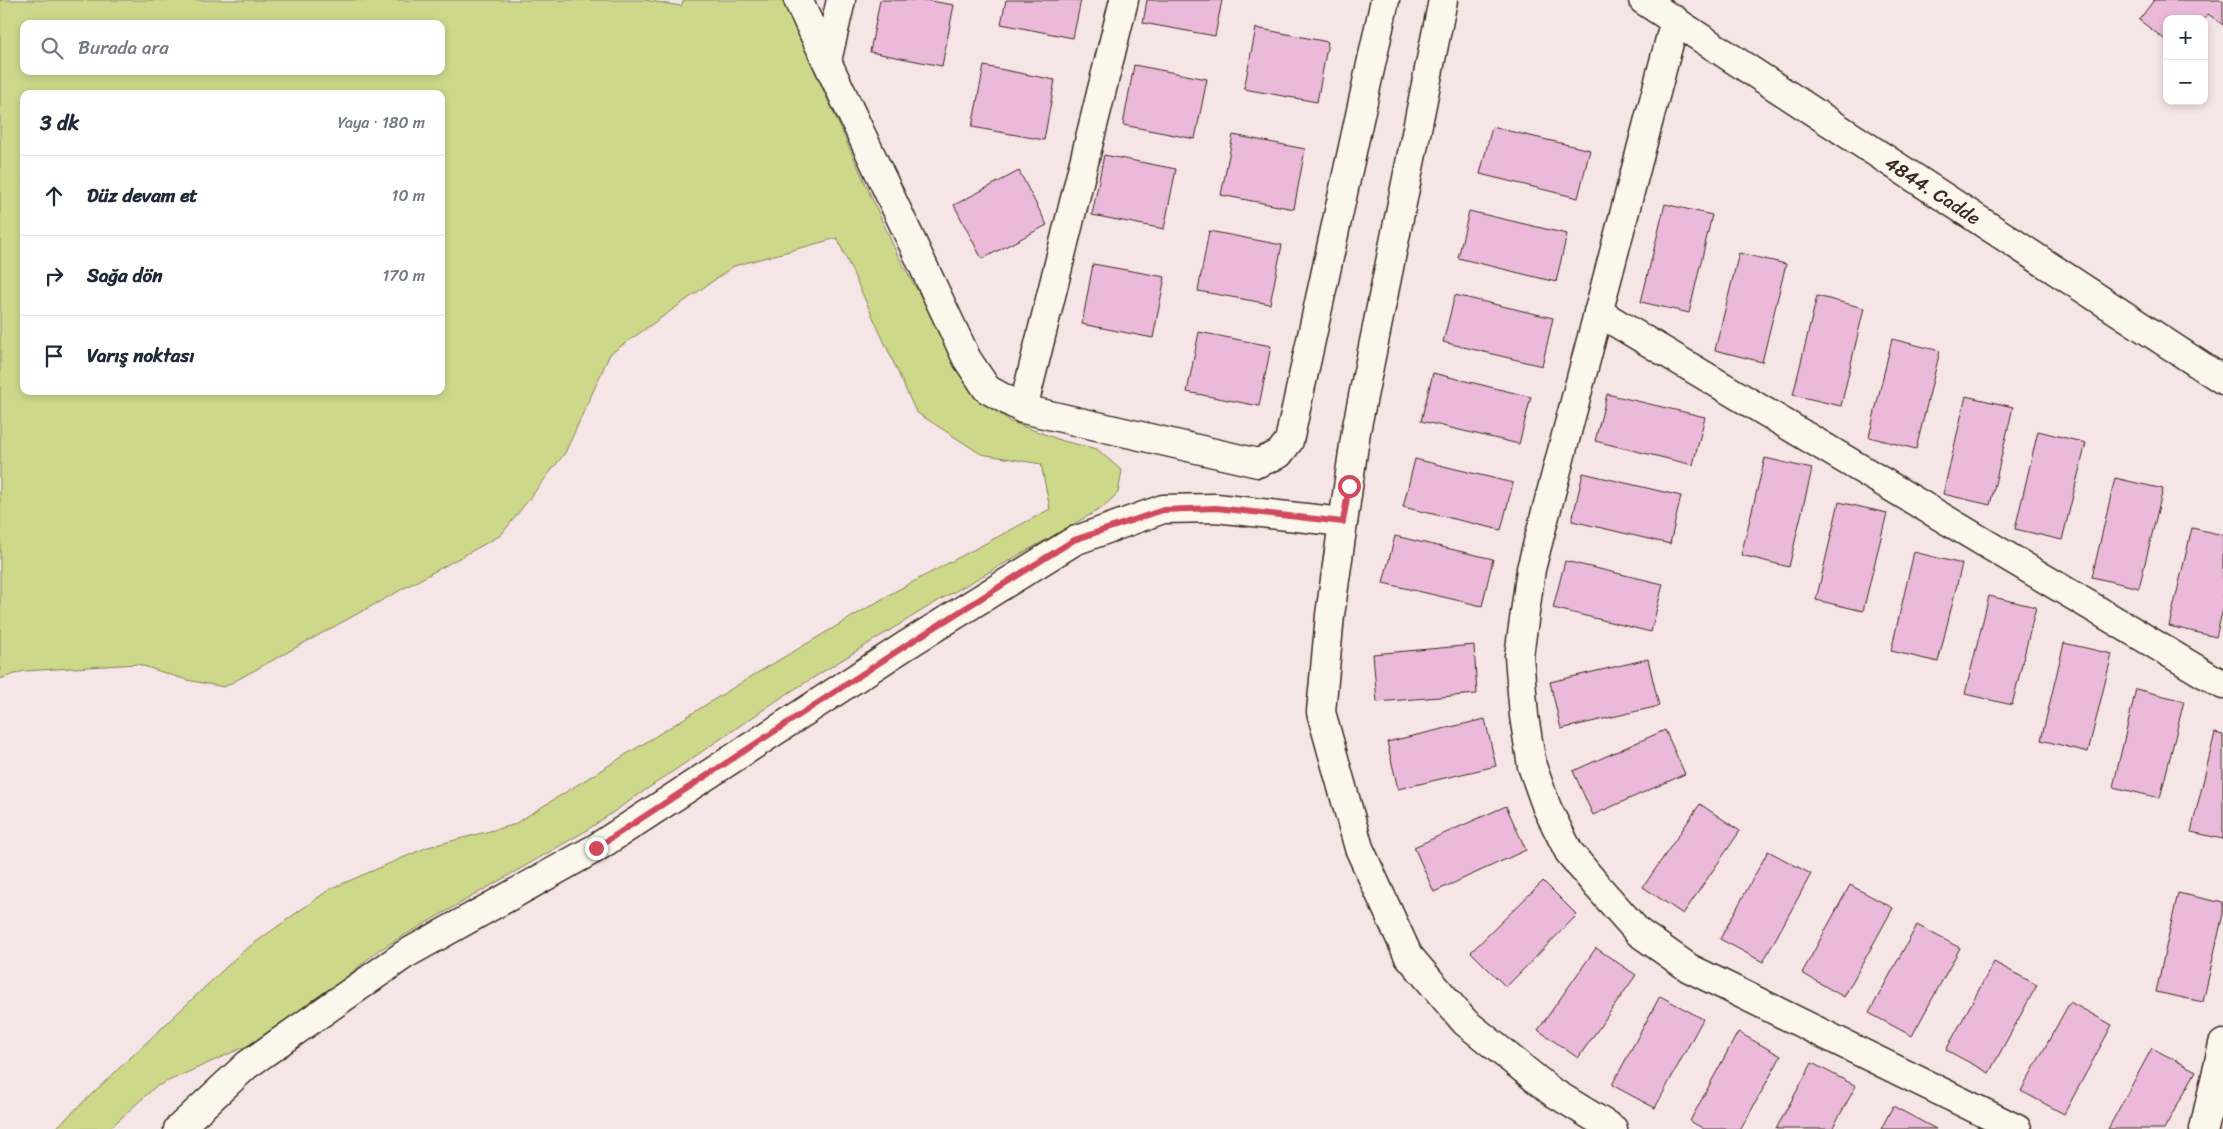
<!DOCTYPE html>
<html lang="tr">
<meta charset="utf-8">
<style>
:root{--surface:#fff;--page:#f2f2f3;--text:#1f2937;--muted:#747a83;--line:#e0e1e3}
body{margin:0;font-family:Sriracha,sans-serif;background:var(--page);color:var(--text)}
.controls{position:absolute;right:15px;top:15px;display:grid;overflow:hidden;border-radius:10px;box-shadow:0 2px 8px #0003}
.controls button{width:45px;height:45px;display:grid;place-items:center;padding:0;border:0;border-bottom:1px solid var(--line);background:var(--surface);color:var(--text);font:25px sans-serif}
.stop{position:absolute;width:15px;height:15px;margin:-11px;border:4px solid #d1495b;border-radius:50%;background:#fff}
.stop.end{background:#d1495b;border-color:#fff;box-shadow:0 1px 5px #0008}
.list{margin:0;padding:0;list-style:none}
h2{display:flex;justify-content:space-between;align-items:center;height:65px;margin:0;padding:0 20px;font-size:21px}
h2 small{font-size:16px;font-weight:400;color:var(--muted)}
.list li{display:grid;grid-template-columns:32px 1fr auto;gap:15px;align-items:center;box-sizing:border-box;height:80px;padding:0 20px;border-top:1px solid var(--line)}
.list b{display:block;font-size:19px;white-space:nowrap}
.list em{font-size:16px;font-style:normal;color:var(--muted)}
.icon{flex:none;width:28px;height:28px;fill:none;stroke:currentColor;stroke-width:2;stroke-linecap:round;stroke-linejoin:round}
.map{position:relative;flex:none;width:2223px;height:1129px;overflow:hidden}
.search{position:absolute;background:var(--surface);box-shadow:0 2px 8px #0003;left:20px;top:20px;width:425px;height:55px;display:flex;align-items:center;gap:12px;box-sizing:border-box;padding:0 18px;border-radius:10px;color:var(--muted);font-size:19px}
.panel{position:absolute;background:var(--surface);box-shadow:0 2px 8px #0003;left:20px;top:90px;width:425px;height:305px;border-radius:10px}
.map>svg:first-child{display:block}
.green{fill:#cdd88b;stroke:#848154;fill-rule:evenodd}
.building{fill:#ebbada;stroke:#3b2a1e}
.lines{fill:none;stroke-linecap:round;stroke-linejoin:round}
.minor-casing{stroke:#3b2a1e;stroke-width:31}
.minor{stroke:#fbf7ec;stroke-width:28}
.route{stroke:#d1495b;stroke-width:6}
.labels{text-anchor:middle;stroke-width:4;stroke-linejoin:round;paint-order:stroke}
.street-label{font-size:19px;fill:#3b2a1e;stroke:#fbf7ec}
</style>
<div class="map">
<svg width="2223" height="1129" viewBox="0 0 2223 1129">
<rect width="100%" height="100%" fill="#f6e5e7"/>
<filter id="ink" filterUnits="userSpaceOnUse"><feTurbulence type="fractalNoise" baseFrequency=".02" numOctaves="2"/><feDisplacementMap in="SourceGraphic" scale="10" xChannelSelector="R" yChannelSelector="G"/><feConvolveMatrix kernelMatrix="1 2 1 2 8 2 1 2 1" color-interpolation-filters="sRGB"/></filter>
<g filter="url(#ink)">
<path class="green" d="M0 0H645L681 6 684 0H783L897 254 974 392 1009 421 1063 441 1097 449 1122 471 1118 493 1102 508 931 605 782 697 584 832 379 950 328 992 253 1043 155 1087 109 1129H55L242 952 330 889 428 847 513 825 752 676 894 592 1050 509 1041 464 981 454 916 412 837 238 734 266 610 354 565 453 501 535 224 687 187 680 137 664 24 671 0 679ZM24 24H441V71H24ZM24 94H441V391H24Z"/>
<g class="building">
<polygon points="880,0 925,0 954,5 942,66 870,52"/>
<polygon points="1006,0 1081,0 1073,38 1001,24"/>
<polygon points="1147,0 1222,0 1215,36 1143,23"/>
<polygon points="2154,0 2223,0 2223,25 2208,14 2204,19 2167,19 2167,41 2139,20"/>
<polygon points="1256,28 1328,42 1317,102 1244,89"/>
<polygon points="1134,65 1207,79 1195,139 1123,125"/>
<polygon points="984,66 1055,80 1044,140 972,127"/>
<polygon points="1492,127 1590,150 1578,198 1480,174"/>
<polygon points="1233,135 1305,149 1294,209 1221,195"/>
<polygon points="1104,155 1176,169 1164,229 1092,215"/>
<polygon points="1019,171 1047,225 982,259 954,205"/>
<polygon points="1665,204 1712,215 1689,313 1641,302"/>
<polygon points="1469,211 1567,234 1556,282 1458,258"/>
<polygon points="1209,231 1282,245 1270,304 1198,291"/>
<polygon points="1739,253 1786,264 1762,362 1715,350"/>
<polygon points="1093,264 1165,277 1153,338 1082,324"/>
<polygon points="1455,295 1553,318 1542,366 1443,342"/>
<polygon points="1817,296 1864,308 1841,406 1793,395"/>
<polygon points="1199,332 1271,346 1259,406 1187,392"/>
<polygon points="1892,339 1940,351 1916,449 1869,437"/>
<polygon points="1433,373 1531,397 1519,444 1421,421"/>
<polygon points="1607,394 1705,417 1693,465 1595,441"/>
<polygon points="1966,396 2013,407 1990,505 1943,494"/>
<polygon points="2038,431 2086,443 2062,540 2015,529"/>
<polygon points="1765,458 1812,469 1789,567 1741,555"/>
<polygon points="1415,459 1513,483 1501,530 1403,507"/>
<polygon points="1583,473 1681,496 1670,544 1572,521"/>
<polygon points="2115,478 2163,489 2139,588 2092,577"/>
<polygon points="1839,502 1887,513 1863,611 1816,600"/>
<polygon points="2192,528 2223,535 2223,609 2216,637 2169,626"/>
<polygon points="1395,536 1493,559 1482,606 1383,583"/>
<polygon points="1914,552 1962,564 1938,662 1891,651"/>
<polygon points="1565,561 1663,584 1651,632 1553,608"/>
<polygon points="1989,596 2036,607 2012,705 1965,694"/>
<polygon points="2064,643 2112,654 2088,752 2041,740"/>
<polygon points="1474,645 1477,694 1377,702 1373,654"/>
<polygon points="1648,659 1659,706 1561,729 1550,682"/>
<polygon points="2136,689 2184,701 2160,798 2113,787"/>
<polygon points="1485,719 1496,766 1398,789 1387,742"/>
<polygon points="1665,730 1685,774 1593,815 1573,771"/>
<polygon points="2215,733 2223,735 2223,839 2191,832"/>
<polygon points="1700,804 1740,831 1683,914 1643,887"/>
<polygon points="1506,806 1526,850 1434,892 1414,847"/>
<polygon points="1768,851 1811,874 1763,962 1720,939"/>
<polygon points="1543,881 1577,915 1506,987 1471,952"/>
<polygon points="1850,885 1893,908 1844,997 1802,973"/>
<polygon points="2178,893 2223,903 2223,914 2203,1002 2156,992"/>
<polygon points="1917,925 1960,948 1912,1036 1869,1013"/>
<polygon points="1596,948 1636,975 1578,1058 1538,1030"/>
<polygon points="1994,962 2037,985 1989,1073 1946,1050"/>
<polygon points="1660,996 1703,1019 1655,1108 1612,1085"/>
<polygon points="2070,1002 2112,1025 2064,1114 2021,1091"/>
<polygon points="1738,1032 1781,1056 1741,1129 1704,1129 1690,1121"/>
<polygon points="2152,1048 2196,1071 2164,1129 2108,1129"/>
<polygon points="1812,1063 1856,1086 1832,1129 1776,1129"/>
<polygon points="1893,1106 1936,1129 1881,1129"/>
</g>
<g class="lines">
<g class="minor-casing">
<g id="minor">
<polyline points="798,0 967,359 987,389 1023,409 1258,463 1279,454 1289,441 1385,0"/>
<polyline points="1443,0 1356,431 1330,615 1321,712 1359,848 1408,955 1465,1022 1551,1091 1613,1129"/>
<polyline points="1643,0 2223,380"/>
<polyline points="1675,20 1531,569 1519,656 1524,716 1532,766 1547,808 1569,852 1598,887 1638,932 1689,968 2017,1129"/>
<polyline points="827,61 841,0"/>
<polyline points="1598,312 2223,685"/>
<polyline points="1023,409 1124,0"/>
<polyline points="178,1129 247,1065 404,955 596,848 905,646 1074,541 1163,509 1216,508 1343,522"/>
<polyline points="2204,1129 2223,1044"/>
</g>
</g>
<use href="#minor" class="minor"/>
</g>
</g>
<g class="lines" filter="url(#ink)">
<polyline class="route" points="596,848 905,646 1074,540 1163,510 1216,508 1343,522 1349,486"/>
</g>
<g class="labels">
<g class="street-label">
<text transform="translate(1933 190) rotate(33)" y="7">4844. Cadde</text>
</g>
</g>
</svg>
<div class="controls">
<button>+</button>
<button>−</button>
</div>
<div class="stop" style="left:1349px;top:486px"></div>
<div class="stop end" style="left:596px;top:848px"></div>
<div class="search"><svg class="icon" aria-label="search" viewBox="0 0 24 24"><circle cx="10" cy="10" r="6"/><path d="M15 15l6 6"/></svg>Burada ara</div>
<section class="panel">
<h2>3 dk<small>Yaya · 180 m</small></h2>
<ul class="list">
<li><svg class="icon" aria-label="ahead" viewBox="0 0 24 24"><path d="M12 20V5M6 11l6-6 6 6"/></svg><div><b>Düz devam et</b></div><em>10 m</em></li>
<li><svg class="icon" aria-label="right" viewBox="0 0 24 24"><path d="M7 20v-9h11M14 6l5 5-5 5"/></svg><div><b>Sağa dön</b></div><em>170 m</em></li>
<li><svg class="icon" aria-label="arrive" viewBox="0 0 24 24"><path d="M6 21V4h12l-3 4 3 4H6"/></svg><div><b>Varış noktası</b></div></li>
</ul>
</section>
</div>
